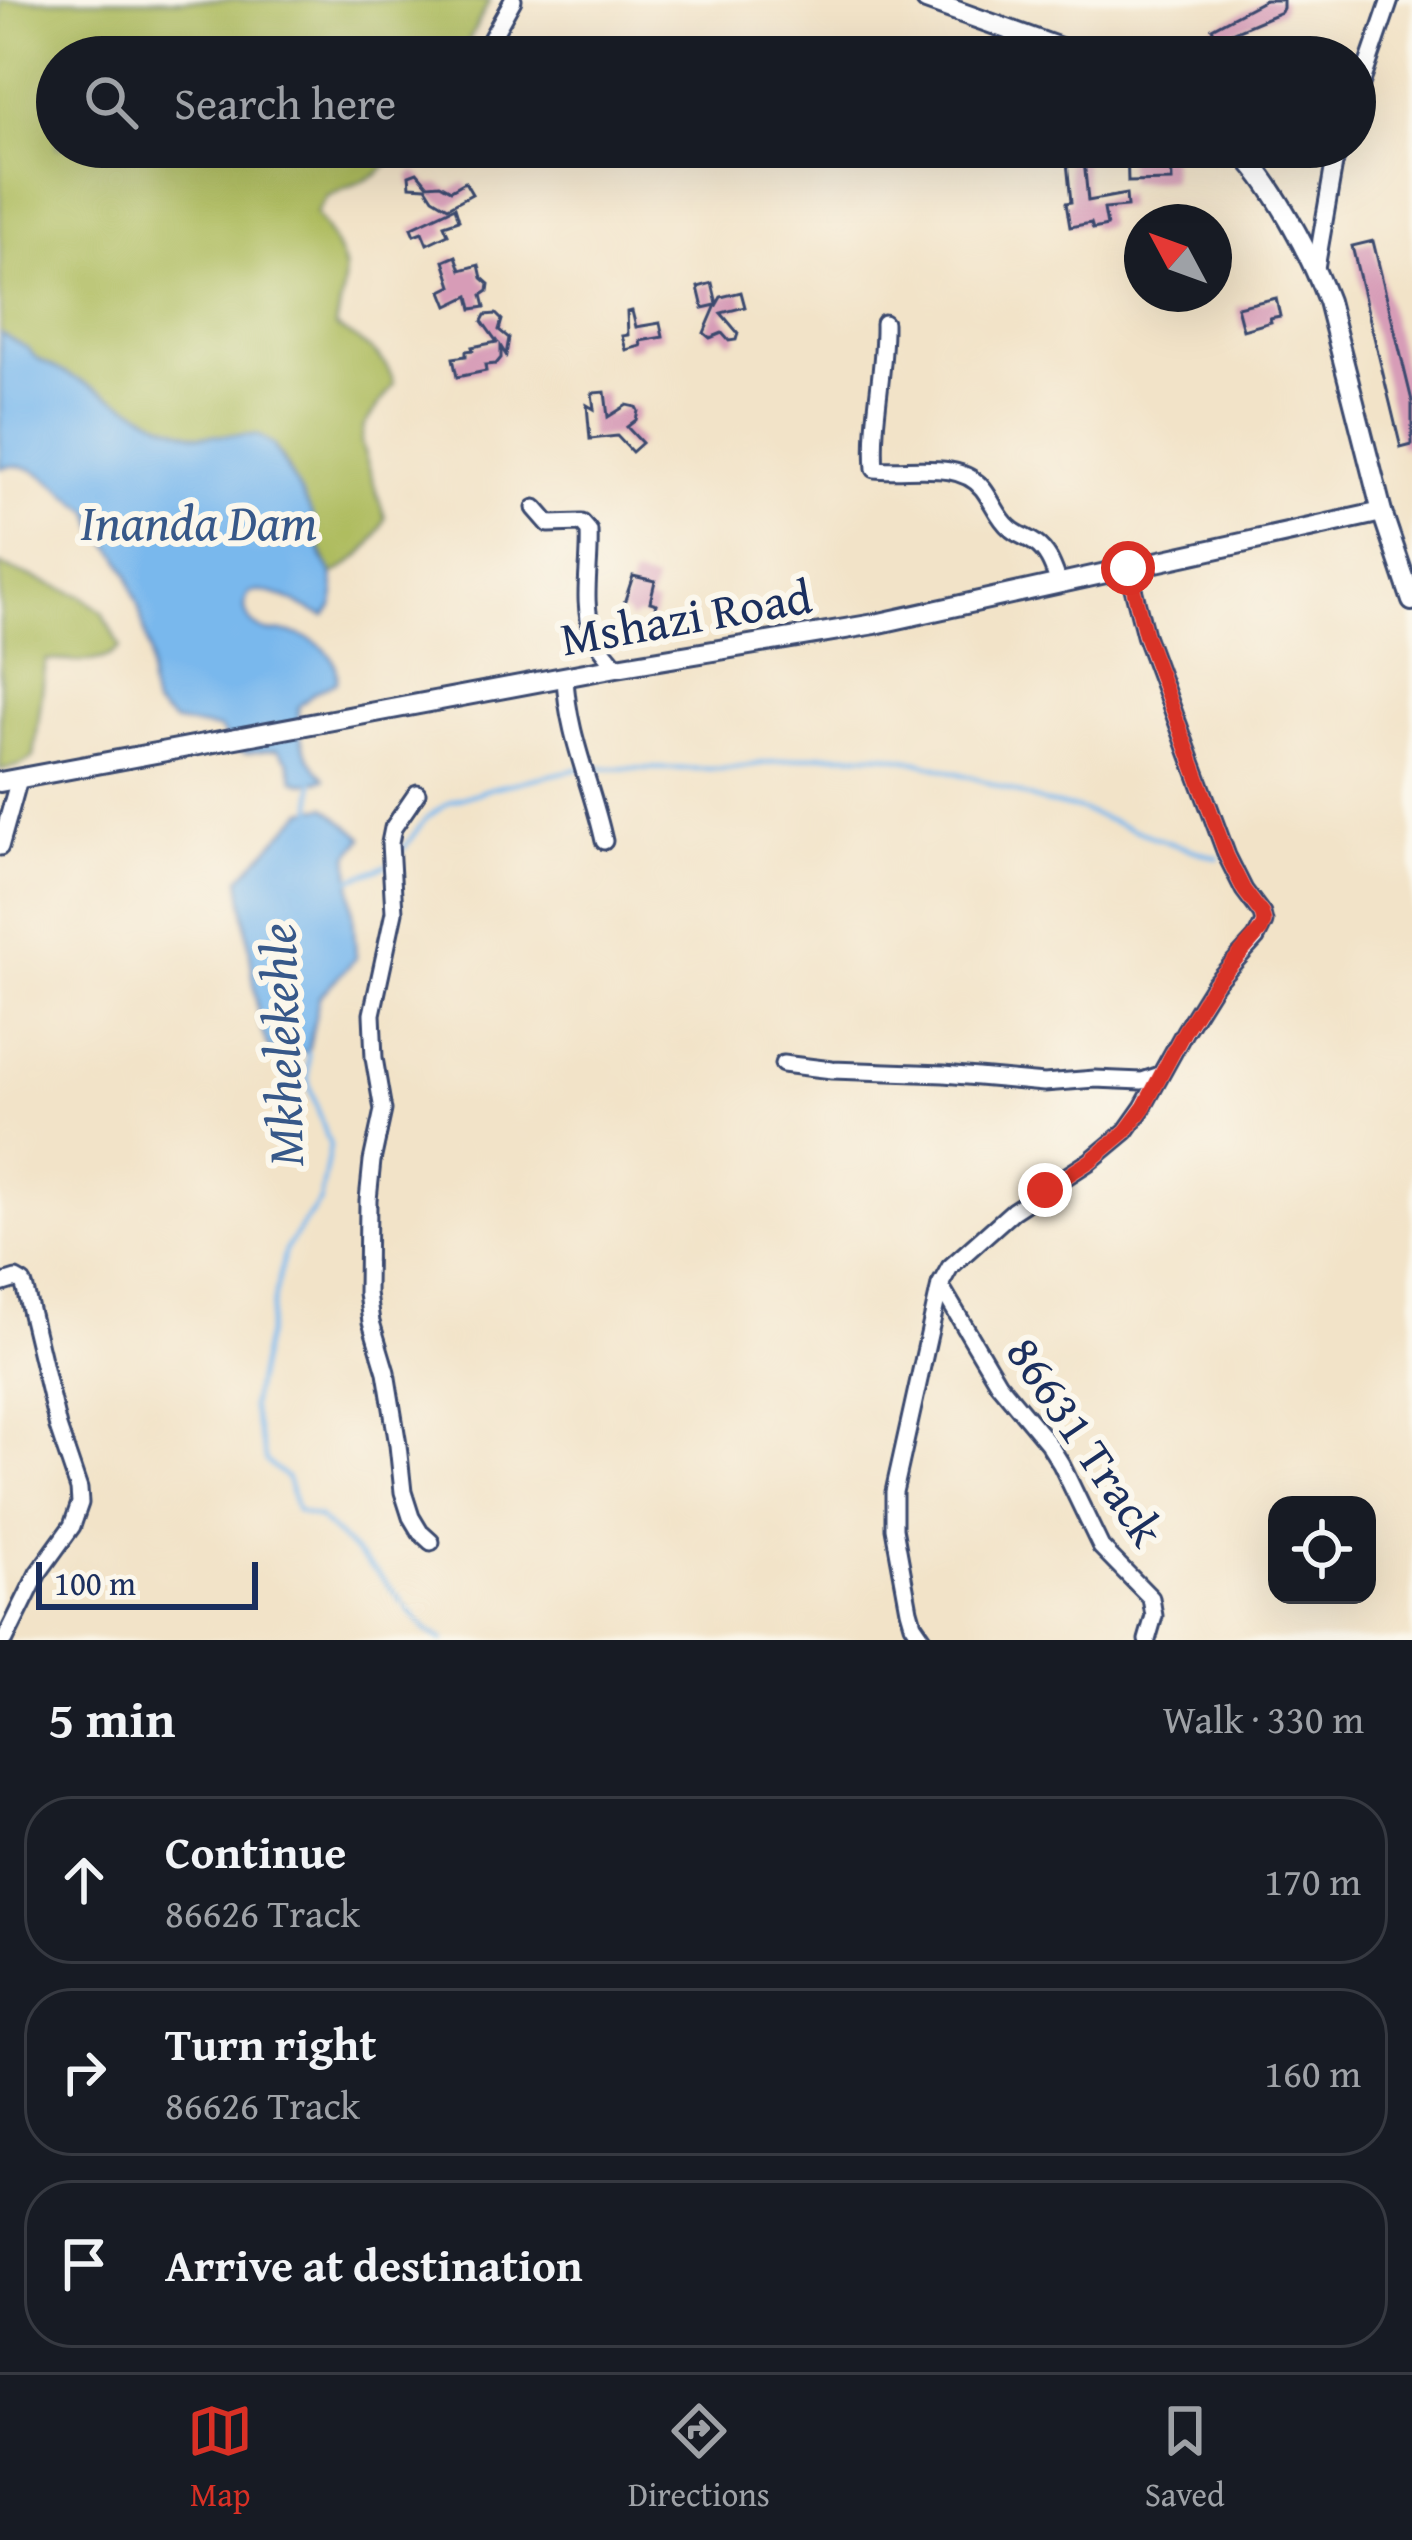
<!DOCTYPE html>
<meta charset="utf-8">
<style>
:root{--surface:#171b24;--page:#242831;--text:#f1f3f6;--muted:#9ea1a6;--line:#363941;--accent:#d93025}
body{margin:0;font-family:"Gentium Book Plus",serif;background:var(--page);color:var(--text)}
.controls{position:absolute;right:36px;bottom:36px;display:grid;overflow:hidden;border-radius:24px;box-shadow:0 12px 48px #0002}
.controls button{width:108px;height:108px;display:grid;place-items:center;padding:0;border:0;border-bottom:3px solid var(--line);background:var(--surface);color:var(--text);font:60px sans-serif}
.compass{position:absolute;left:1124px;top:204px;width:108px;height:108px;border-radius:50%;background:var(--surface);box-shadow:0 12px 48px #0002;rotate:311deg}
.scale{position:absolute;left:36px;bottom:30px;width:222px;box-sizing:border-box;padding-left:12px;border:6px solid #1b2f5e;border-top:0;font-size:33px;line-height:42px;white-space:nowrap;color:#1b2f5e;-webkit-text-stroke:9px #fbf7ec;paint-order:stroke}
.stop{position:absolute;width:36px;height:36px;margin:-27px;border:9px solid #d93025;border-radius:50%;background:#fff}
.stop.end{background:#d93025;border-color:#fff;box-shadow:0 3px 12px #0008}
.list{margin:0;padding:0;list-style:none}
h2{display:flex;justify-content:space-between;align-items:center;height:156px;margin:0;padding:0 48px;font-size:51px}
h2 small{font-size:39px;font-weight:400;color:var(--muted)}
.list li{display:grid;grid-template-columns:78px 1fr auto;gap:36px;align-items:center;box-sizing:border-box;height:168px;margin:0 24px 24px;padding:0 24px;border:3px solid var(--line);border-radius:48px}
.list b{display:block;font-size:45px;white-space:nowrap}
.list p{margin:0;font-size:39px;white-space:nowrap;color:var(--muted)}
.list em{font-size:39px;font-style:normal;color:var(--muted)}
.icon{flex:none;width:66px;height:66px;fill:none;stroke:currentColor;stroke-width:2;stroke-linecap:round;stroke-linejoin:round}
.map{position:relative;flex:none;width:1412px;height:1640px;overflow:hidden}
.search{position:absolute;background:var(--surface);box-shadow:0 12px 48px #0002;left:36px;right:36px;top:36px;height:132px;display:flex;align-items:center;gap:30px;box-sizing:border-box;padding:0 42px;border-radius:66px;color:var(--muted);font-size:45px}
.sheet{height:732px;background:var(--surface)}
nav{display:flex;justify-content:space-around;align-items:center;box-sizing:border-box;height:168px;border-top:3px solid var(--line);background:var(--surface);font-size:33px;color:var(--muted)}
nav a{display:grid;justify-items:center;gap:6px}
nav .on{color:var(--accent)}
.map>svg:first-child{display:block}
.green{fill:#adbb5d;stroke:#64755e;stroke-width:3}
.water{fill:#79b8ed;stroke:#4a74a6;stroke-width:3}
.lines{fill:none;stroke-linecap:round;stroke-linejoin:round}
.stream{stroke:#79b8ed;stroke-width:4.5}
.building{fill:#d79cb7}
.minor-casing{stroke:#3b4a6e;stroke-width:21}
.tertiary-casing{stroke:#3b4a6e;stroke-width:24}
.minor{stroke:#fff;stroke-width:15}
.tertiary{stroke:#fff;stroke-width:18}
.route{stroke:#d93025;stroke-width:15}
.labels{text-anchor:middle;stroke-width:12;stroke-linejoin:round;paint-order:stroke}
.street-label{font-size:48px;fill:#1b2f5e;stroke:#fbf7ec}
.water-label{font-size:51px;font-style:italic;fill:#375889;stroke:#fbf7ec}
</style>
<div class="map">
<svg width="1412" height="1640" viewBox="0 0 1412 1640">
<rect width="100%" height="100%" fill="#fbf7ec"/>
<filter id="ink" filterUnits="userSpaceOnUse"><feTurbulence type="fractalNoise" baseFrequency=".00833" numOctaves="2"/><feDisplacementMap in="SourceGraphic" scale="24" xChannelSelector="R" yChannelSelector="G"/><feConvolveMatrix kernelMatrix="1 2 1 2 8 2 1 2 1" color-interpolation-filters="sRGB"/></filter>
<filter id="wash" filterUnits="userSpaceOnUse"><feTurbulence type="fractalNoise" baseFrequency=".004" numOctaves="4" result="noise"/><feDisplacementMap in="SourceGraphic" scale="48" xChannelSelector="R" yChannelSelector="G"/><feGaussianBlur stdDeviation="2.7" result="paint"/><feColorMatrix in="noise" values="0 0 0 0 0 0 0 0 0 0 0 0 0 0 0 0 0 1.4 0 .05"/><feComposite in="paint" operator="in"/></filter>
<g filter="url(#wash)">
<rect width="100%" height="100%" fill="#f2e3c8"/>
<g class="green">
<path d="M0 0H490L460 57H57V147H402L377 175 327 196 316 213C326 229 339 248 344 267 347 280 338 311 336 327 361 343 387 354 394 384L364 426 361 443 385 518C375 545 357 562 332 575L316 538V528L284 460 273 445 257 435 199 436 166 425 36 358 27 348 0 333Z"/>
<path d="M0 565 82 596 102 612 120 647C103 668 70 660 46 660L34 757 19 766 0 770Z"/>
</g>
<g class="water">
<path d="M0 333 27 348 36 358 166 425 199 436 257 435 273 445 308 506 317 528 316 538 323 559 332 575 335 594 333 605 325 616C300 608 276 586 249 593 240 609 247 625 266 631 272 633 279 631 286 632 312 636 340 652 337 681L314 693 298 707C299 743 303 753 325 779L304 784 294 780 289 762 278 749 245 753 233 749 220 729 174 722 154 706 150 687V654L139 608 128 575 118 555 97 531 91 512C63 495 36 456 0 468Z"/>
<polygon points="326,807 363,838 349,855 356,958 319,997 308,1052 268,1048 259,1021 240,878 304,811"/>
</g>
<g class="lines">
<g class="stream">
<polyline points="313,812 313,782"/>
<polyline points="395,860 426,818 450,802 492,788 582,768 724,769 822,755 884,755 918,762 978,779 1046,803 1078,809 1167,842 1218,858"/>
<polyline points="346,881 386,866"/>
<polyline points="308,1052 308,1081 330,1146 320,1201 285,1250 251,1406 266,1461 287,1478 297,1511 319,1518 379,1575 428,1631 443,1640"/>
</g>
</g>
<g id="blocks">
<g class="building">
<polygon points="1265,0 1283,0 1283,8 1281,12 1231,33 1218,41 1212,28"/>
<polygon points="1127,147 1171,147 1172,181 1128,182"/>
<polygon points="1083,150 1088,201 1126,194 1127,207 1104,209 1107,226 1093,229 1091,223 1070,227 1066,203 1071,202 1066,152"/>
<polygon points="417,172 428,185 440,184 451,190 465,182 472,194 448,207 433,198 426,187 410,186 409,175"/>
<polygon points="455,207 459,220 444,225 448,234 427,244 422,232 414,235 411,228"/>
<polygon points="1373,241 1412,401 1412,445 1401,448 1352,246"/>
<polygon points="456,256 461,270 479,265 482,278 489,284 488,291 482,295 485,307 472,309 469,296 448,306 442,291 452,286 444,261"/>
<polygon points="712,283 717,304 721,297 741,292 745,307 721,313 738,333 736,340 729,341 722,333 710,338 704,333 716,305 703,308 698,287"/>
<polygon points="1276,298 1280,316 1270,318 1271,322 1243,330 1237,307"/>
<polygon points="632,311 636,327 660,323 663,337 640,341 641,346 626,350 622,336 628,335 627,312"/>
<polygon points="496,314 502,320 499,330 509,338 506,355 501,347 501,358 496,364 485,365 486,371 457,377 453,358 466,356 466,351 473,350 472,347 497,342 482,321 485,315"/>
<polygon points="605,392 608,417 627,405 636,407 638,411 636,420 627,427 642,443 632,452 617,436 590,439 587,405 594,409 592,393"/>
<polygon points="633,576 655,581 650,602 657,604 653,619 638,615 631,620 626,613 621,612"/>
</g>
</g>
</g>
<g filter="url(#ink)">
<use href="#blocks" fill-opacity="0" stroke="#3b4a6e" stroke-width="3"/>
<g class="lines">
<g class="minor-casing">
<g id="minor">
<polyline points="481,57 513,0"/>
<polyline points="1355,102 1390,0"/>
<polyline points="1316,268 1334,164 1340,147"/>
<path d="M884 323C885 372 871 419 875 469 908 473 960 459 983 489 993 502 998 518 1010 528 1017 535 1027 537 1035 543 1049 553 1053 567 1059 583"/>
<path d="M535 508 549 524 582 523 589 531C591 564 581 602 593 633 598 646 608 656 617 667"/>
<path d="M565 676C567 735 592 785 604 841"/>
<polyline points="417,793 393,828 390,843 394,912 372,1014 374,1058 383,1110 372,1161 368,1200 367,1293 371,1322 386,1372 398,1445 403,1492 411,1517 420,1532 431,1542"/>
<polyline points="0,847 19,779"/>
<polyline points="783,1064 832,1070 944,1074 1044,1083 1095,1079 1142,1081 1160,1075"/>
<polyline points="0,1284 16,1279 23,1283 25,1289 58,1427 79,1489 80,1503 72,1526 38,1573 5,1640"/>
<polyline points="940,1285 998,1383 1048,1443 1061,1464 1101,1547 1151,1598 1154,1616 1147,1640"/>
<polyline points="924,1640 913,1624 909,1610 894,1528 894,1492 940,1285 950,1267 1013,1211 1090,1161 1126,1131 1143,1107 1185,1031 1215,983 1256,938 1264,922 1262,914 1244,890 1227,856 1145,635 1128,569"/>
</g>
</g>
<g class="tertiary-casing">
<g id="tertiary">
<polyline points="926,0 1085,57"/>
<path d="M1236 147C1272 180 1311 256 1328 301L1382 512 1412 601"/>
<polyline points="0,782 617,667 875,624 1382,512"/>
</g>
</g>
<use href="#minor" class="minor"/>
<use href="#tertiary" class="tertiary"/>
</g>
</g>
<g class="lines" filter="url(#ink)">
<polyline class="route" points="1045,1190 1090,1161 1126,1131 1144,1107 1185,1030 1215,983 1261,930 1264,922 1262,914 1244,890 1227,856 1145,634 1128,568"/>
</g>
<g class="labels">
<g class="street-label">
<text transform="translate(686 617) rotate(-10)" y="17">Mshazi Road</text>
<text transform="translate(1086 1441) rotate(56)" y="17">86631 Track</text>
</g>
<g class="water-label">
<text x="199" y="540">Inanda Dam</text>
<text transform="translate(281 1045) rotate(-92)" y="18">Mkhelekehle</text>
</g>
</g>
</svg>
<div class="controls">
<button><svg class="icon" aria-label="locate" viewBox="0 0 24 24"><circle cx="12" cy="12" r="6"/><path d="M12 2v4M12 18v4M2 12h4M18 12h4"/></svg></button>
</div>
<svg class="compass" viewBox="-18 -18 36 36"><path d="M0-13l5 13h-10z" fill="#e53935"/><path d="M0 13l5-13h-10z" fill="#9ea1a6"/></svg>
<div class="scale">100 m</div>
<div class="stop" style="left:1128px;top:568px"></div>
<div class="stop end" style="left:1045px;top:1190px"></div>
<div class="search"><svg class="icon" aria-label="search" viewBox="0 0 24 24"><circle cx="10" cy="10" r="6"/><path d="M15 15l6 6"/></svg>Search here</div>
</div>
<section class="sheet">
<h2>5 min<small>Walk · 330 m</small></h2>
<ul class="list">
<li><svg class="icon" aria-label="ahead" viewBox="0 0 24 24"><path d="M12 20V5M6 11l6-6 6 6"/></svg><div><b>Continue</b><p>86626 Track</p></div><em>170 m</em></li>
<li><svg class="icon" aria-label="right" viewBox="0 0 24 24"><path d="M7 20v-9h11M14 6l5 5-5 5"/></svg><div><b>Turn right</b><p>86626 Track</p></div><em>160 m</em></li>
<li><svg class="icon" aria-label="arrive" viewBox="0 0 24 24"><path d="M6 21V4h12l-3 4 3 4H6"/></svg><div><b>Arrive at destination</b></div></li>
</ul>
</section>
<nav>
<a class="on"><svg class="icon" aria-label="map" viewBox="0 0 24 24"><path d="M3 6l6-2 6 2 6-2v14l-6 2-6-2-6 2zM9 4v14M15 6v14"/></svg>Map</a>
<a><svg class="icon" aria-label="directions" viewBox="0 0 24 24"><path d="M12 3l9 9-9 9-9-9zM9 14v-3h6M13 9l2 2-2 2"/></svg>Directions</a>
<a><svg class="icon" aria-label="saved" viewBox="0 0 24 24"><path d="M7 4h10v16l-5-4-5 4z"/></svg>Saved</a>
</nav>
